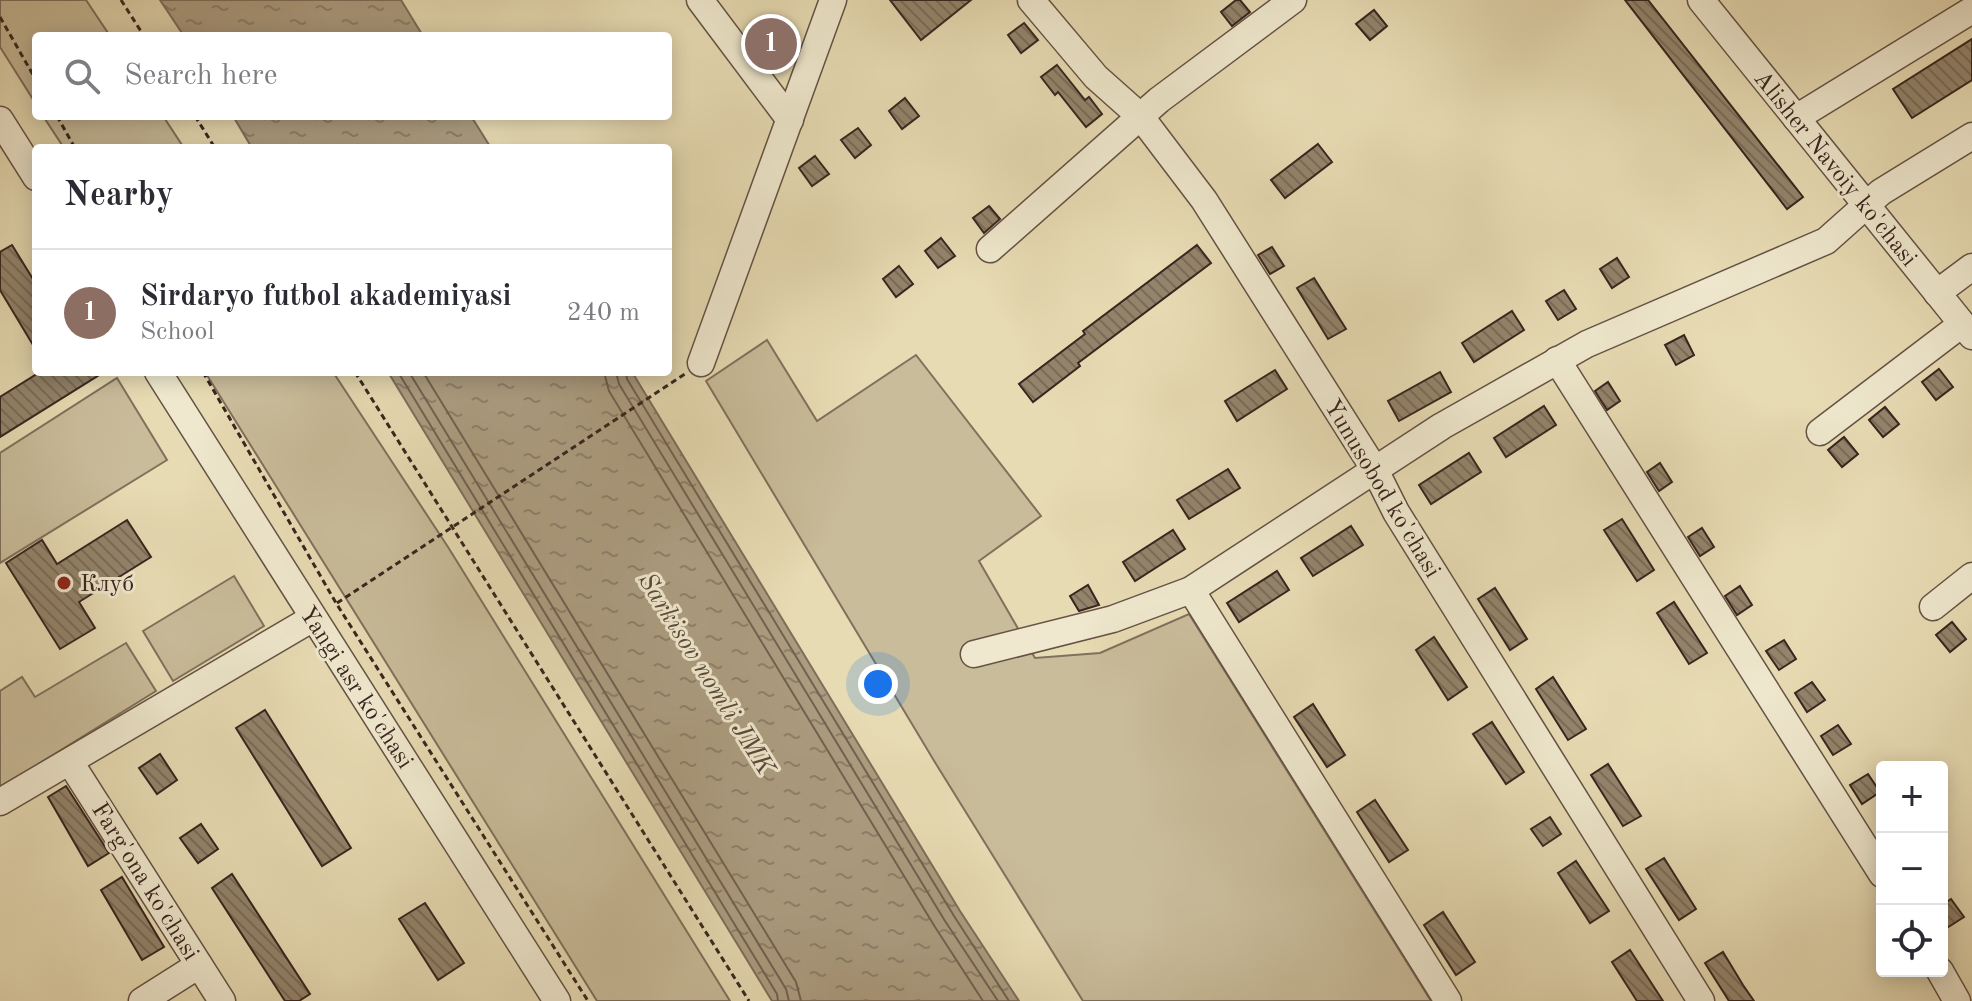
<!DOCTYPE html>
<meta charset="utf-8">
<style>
:root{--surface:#fff;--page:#f7f7f7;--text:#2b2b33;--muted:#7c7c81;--line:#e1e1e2;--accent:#8f2418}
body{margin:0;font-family:"Old Standard TT",serif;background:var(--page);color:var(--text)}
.controls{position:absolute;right:24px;bottom:24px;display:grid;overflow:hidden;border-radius:8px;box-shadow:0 4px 20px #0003}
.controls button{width:72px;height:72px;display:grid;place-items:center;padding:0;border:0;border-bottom:2px solid var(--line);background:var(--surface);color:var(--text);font:40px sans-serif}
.you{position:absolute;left:878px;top:684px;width:28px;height:28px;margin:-20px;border:6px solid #fff;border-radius:50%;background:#1a73e8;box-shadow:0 0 0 12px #1a73e833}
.badge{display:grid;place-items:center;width:52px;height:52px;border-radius:50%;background:var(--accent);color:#fff;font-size:26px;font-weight:700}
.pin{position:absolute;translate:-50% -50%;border:4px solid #fff;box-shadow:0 2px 8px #0006}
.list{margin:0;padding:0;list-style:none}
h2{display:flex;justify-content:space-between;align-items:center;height:104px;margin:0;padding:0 32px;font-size:34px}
h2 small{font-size:26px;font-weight:400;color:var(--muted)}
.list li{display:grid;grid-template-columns:52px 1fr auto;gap:24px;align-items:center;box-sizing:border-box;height:128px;padding:0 32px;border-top:2px solid var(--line)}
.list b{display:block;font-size:30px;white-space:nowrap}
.list p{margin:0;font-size:26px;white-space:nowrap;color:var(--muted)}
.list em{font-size:26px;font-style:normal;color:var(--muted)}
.icon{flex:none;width:44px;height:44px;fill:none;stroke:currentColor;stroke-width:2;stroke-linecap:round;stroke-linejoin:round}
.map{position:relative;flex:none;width:1972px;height:1001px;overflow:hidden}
.search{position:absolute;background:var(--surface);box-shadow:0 4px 20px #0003;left:32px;top:32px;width:640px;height:88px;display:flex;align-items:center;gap:20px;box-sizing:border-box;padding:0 28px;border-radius:8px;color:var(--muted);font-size:30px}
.panel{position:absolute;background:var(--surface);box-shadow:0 4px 20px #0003;left:32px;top:144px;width:640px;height:232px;border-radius:8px}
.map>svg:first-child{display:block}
.grass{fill:#c9bc9a;stroke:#80705c;stroke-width:2}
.water{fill:url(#water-ripples);stroke:#7e6d5a;stroke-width:2}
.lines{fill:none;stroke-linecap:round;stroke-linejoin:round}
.shore{stroke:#726150;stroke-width:2}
.building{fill:url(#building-back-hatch);stroke:#38251f;stroke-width:2}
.minor-casing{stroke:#645244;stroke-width:29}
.path{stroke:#38251f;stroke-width:3;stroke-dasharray:6 4;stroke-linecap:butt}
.minor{stroke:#efe8ce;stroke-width:26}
.poi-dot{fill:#8f2418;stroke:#efe8ce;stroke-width:3}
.labels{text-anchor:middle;stroke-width:6;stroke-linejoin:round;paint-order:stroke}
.street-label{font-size:24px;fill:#38251f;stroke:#efe8ce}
.poi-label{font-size:24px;fill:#38251f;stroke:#efe8ce;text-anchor:start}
.water-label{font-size:26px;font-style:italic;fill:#5b493c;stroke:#efe8ce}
</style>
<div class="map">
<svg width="1972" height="1001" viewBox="0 0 1972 1001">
<defs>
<pattern id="water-ripples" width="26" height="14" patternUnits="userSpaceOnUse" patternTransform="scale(2)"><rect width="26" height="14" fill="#ac9d81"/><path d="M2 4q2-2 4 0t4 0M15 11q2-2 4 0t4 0" fill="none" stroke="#8d8069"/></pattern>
<pattern id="building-back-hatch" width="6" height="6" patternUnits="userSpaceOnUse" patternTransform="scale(2)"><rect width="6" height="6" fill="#93846c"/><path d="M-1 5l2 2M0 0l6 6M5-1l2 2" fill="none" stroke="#796c58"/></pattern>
</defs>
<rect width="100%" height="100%" fill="#e7dbb3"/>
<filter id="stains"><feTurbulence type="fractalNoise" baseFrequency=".0025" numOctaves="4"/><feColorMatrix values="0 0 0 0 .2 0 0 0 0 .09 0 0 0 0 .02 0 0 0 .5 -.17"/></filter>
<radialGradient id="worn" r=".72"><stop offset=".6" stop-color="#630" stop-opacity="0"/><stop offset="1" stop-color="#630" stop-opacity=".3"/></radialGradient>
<g class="grass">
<polygon points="0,0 86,0 110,36 36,36 36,104 0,47"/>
<polygon points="43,116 163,116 184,148 64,148"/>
<polygon points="767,340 817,421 916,355 1041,516 979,561 1035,658 1100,653 1189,614 1431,1001 1083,1001 936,764 706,381"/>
<polygon points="205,372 333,372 448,547 730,1001 597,1001"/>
<polygon points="117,378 167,460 0,563 0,453"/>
<polygon points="234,576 264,626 173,681 143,631"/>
<polygon points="126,643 156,691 0,788 0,691 22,677 35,697"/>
</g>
<g class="water">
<polygon points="160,0 401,0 423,36 184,36"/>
<polygon points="233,116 471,116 491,148 252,148"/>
<polygon points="388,372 632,372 960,911 1019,1001 772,1001"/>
</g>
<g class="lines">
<g class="shore">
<polyline points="398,372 777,994 778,1001"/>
<polyline points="409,372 786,989 789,1001"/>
<polyline points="423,372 796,982 801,1001"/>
<polyline points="604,372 609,391 935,927 983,1001"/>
<polyline points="616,372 619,384 945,921 998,1001"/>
<polyline points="626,372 627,379 954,916 1009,1001"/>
</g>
</g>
<g class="building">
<polygon points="890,0 971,0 921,40"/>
<polygon points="1236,0 1240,0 1250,12 1232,26 1221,12"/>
<polygon points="1625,0 1648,0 1803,197 1787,209"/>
<polygon points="1374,10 1387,26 1370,40 1356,24"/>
<polygon points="1024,23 1038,40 1021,53 1008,35"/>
<polygon points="1972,39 1972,80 1912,118 1893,89"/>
<polygon points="1057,65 1085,100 1089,97 1102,114 1086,127 1058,92 1055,95 1041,77"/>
<polygon points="905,98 919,116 902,129 889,111"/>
<polygon points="858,128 871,145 855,158 841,140"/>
<polygon points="1318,144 1332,162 1285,198 1271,180"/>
<polygon points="815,156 829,174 812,186 799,168"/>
<polygon points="989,206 1000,219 984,233 973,218"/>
<polygon points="941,238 955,256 938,268 925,251"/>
<polygon points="12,245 36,284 36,350 0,290 0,252"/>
<polygon points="1197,245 1211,263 1078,363 1080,366 1033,402 1019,384 1085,334 1083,331"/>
<polygon points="1272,247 1284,266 1270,274 1258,255"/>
<polygon points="1617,258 1629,277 1612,288 1600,269"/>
<polygon points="899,266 913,284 896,297 883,279"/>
<polygon points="1314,278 1346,329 1328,339 1297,288"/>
<polygon points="1564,290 1576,309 1558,320 1546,301"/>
<polygon points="1512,311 1524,330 1474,362 1462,343"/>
<polygon points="1684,335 1694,355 1676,365 1665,345"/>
<polygon points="1939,369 1953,387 1936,400 1922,382"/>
<polygon points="1275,370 1287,389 1237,421 1225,401"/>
<polygon points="40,372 104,372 0,437 0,397"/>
<polygon points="1440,372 1451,392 1399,421 1388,401"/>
<polygon points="1608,382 1620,401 1607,410 1595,391"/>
<polygon points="1544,406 1556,425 1506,457 1494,438"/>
<polygon points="1885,407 1899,424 1883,437 1869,420"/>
<polygon points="1844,437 1858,454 1842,467 1828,450"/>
<polygon points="1469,453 1481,472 1431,504 1419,485"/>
<polygon points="1660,463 1672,482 1659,491 1647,472"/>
<polygon points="1228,469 1240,488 1189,519 1177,500"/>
<polygon points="1622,519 1654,570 1637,581 1604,530"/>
<polygon points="127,520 151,557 79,602 95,628 60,649 6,563 42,540 57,564"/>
<polygon points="1351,526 1363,545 1313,576 1301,558"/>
<polygon points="1702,528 1714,547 1700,556 1688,537"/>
<polygon points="1173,530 1185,549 1135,581 1123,562"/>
<polygon points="1277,571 1289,590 1239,622 1227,603"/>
<polygon points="1088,585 1099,605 1079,611 1070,596"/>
<polygon points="1740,586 1752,605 1737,615 1725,596"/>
<polygon points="1495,588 1527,639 1510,650 1478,599"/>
<polygon points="1674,602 1707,653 1689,664 1657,613"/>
<polygon points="1952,622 1966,639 1950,652 1936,635"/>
<polygon points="1434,637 1467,687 1448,700 1416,650"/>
<polygon points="1784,640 1796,659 1779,670 1766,651"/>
<polygon points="1553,677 1586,729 1568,740 1536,689"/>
<polygon points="1812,682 1825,700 1807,712 1795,693"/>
<polygon points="1313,704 1345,755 1327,767 1294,717"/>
<polygon points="265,710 351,848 322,866 236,728"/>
<polygon points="1492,722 1524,772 1506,784 1473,734"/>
<polygon points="1838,725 1851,744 1833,755 1821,736"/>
<polygon points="160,754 177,780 157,794 139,768"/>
<polygon points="1608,764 1641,816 1623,826 1591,775"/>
<polygon points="1868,774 1880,792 1862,804 1850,785"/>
<polygon points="66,786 109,853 88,866 48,797"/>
<polygon points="1375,800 1408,850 1389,862 1357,812"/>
<polygon points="1550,817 1561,834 1543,846 1531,829"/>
<polygon points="201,824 218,849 198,863 180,838"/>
<polygon points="1664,858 1696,909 1679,920 1646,869"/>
<polygon points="1576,861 1609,911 1590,923 1558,873"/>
<polygon points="232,874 310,994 299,1001 285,1001 212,888"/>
<polygon points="122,877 164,947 142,960 101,890"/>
<polygon points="1951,899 1964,917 1942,931 1942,905"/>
<polygon points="425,903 464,963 438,980 399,919"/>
<polygon points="1443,912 1475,962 1456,975 1424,925"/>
<polygon points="1630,950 1663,1001 1637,1001 1612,962"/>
<polygon points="1723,952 1743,985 1754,1001 1729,1001 1705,963"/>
</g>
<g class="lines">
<g class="minor-casing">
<g id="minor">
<polyline points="700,0 790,120"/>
<polyline points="1031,0 1096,77 1141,117 1204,200 1375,470 1396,512 1701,1001"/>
<polyline points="1701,0 1972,336"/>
<polyline points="1796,118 1972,10"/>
<polyline points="0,120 36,177"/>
<polyline points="990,249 1159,100 1293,0"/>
<polyline points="1937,293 1972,267"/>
<polyline points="1557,360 1882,874"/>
<polyline points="701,363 833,0"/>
<polyline points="158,372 557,1001"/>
<polyline points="1820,432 1962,324"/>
<polyline points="1191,590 1448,1001"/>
<polyline points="1933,607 1972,576"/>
<polyline points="974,654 1113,619 1191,590 1442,426 1587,344 1826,241 1881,192 1972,136"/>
<polyline points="70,762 222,1001"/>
<polyline points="0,802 313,618"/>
<polyline points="1940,971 1957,1001"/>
<polyline points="142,1001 199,965"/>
</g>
</g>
<g class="path">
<polyline points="121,0 144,36"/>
<polyline points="0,17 36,80"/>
<polyline points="57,116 75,148"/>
<polyline points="195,116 215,148"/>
<polyline points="203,372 336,603 588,1001"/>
<polyline points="355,372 749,1001"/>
<polyline points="337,603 685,374"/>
</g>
<use href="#minor" class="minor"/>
</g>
<circle class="poi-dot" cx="64" cy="583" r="8"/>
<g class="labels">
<g class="street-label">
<text transform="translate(1836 168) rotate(51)" y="8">Alisher Navoiy ko'chasi</text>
<text transform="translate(1383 488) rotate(59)" y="8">Yunusobod ko'chasi</text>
<text transform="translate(357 687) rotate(57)" y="8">Yangi asr ko'chasi</text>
<text transform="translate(146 881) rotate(58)" y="8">Farg'ona ko'chasi</text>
</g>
<g class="poi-label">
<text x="80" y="591">Клуб</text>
</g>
<g class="water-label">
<text transform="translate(707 673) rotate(58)" y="9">Sarkisov nomli JMK</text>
</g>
</g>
<rect width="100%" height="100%" filter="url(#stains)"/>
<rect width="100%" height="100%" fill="url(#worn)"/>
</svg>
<div class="controls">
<button>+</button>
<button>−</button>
<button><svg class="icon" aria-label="locate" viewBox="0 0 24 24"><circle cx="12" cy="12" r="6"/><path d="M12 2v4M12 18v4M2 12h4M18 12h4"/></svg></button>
</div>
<div class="you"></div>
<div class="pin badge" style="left:771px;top:44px;background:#8d6e63">1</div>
<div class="search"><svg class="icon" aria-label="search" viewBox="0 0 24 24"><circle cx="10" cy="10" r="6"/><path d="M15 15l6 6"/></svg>Search here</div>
<section class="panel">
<h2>Nearby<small></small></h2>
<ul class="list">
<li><span class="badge" style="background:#8d6e63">1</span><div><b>Sirdaryo futbol akademiyasi</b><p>School</p></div><em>240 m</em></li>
</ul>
</section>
</div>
